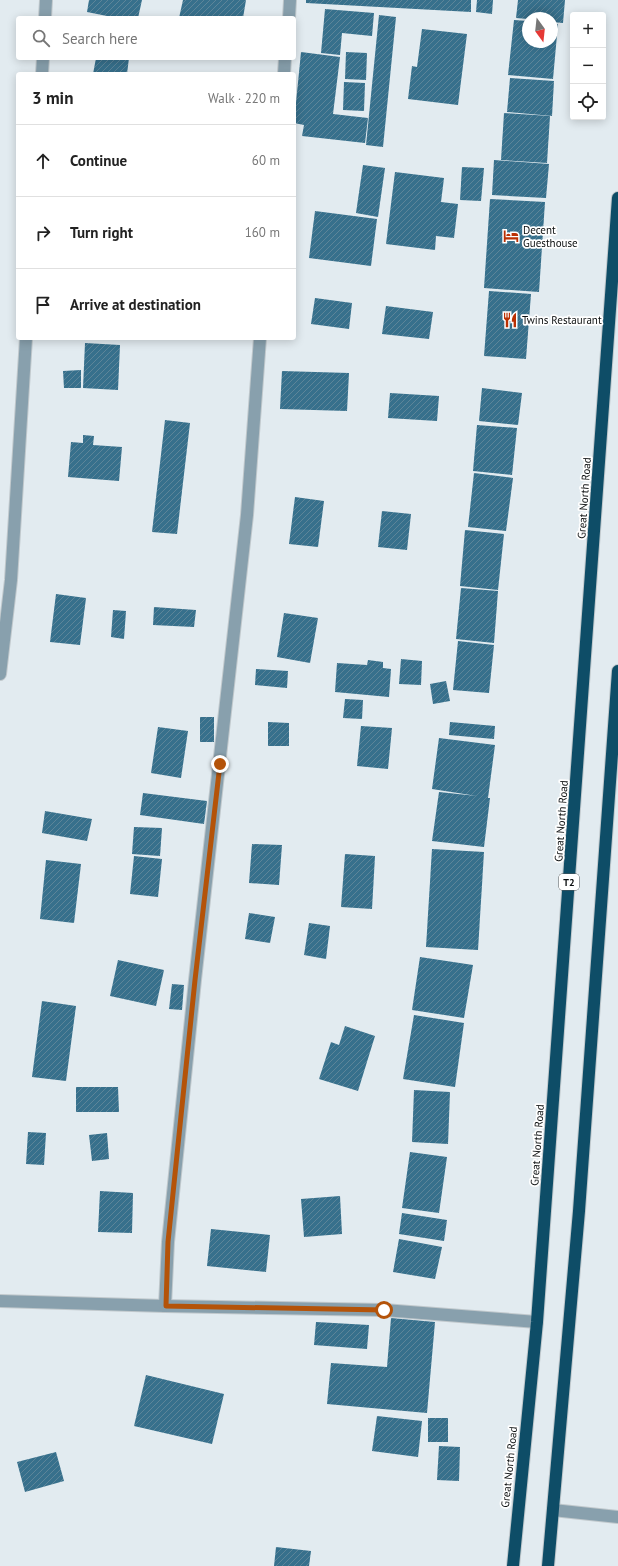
<!DOCTYPE html>
<meta charset="utf-8">
<style>
:root{--surface:#fff;--page:#f2f2f2;--text:#222;--muted:#767676;--line:#e0e0e0}
body{margin:0;font-family:"PT Sans",sans-serif;background:var(--page);color:var(--text)}
.controls{position:absolute;right:12px;top:12px;display:grid;overflow:hidden;border-radius:4px;box-shadow:0 2px 10px #0003}
.controls button{width:36px;height:36px;display:grid;place-items:center;padding:0;border:0;border-bottom:1px solid var(--line);background:var(--surface);color:var(--text);font:20px sans-serif}
.compass{position:absolute;left:522px;top:12px;width:36px;height:36px;border-radius:50%;background:var(--surface);box-shadow:0 2px 10px #0003;rotate:165deg}
.stop{position:absolute;width:12px;height:12px;margin:-9px;border:3px solid #b45309;border-radius:50%;background:#fff}
.stop.end{background:#b45309;border-color:#fff;box-shadow:0 1px 4px #0008}
.list{margin:0;padding:0;list-style:none}
h2{display:flex;justify-content:space-between;align-items:center;height:52px;margin:0;padding:0 16px;font-size:17px}
h2 small{font-size:13px;font-weight:400;color:var(--muted)}
.list li{display:grid;grid-template-columns:26px 1fr auto;gap:12px;align-items:center;box-sizing:border-box;height:72px;padding:0 16px;border-top:1px solid var(--line)}
.list b{display:block;font-size:15px;white-space:nowrap}
.list em{font-size:13px;font-style:normal;color:var(--muted)}
.icon{flex:none;width:22px;height:22px;fill:none;stroke:currentColor;stroke-width:2;stroke-linecap:round;stroke-linejoin:round}
.map{position:relative;flex:none;width:618px;height:1566px;overflow:hidden}
.search{position:absolute;background:var(--surface);box-shadow:0 2px 10px #0003;left:16px;top:16px;width:280px;height:44px;display:flex;align-items:center;gap:10px;box-sizing:border-box;padding:0 14px;border-radius:4px;color:var(--muted);font-size:15px}
.panel{position:absolute;background:var(--surface);box-shadow:0 2px 10px #0003;left:16px;top:72px;width:280px;height:268px;border-radius:4px}
.map>svg:first-child{display:block}
.building{fill:url(#building-hatch)}
.lines{fill:none;stroke-linecap:round;stroke-linejoin:round}
.lane-casing{stroke:#c0c8cc;stroke-width:14}
.street-casing{stroke:#c0c8cc;stroke-width:14}
.highway-casing{stroke:#c0c8cc;stroke-width:14}
.lane{stroke:#88a0ad;stroke-width:12}
.street{stroke:#88a0ad;stroke-width:12}
.highway{stroke:#0e4d67;stroke-width:12}
.route{stroke:#b45309;stroke-width:5}
.labels{text-anchor:middle;stroke-width:3.5;stroke-linejoin:round;paint-order:stroke}
.shield{fill:#fff;stroke:#555758;stroke-width:1}
.shield-label{font-size:10px;font-weight:bold;fill:#0c0f10}
.poi-label{font-size:11px;fill:#0c0f10;stroke:#fff;text-anchor:start}
.street-label{font-size:11px;fill:#0c0f10;stroke:#fff}
</style>
<div class="map">
<svg width="618" height="1566" viewBox="0 0 618 1566">
<defs>
<pattern id="building-hatch" width="6" height="6" patternUnits="userSpaceOnUse"><rect width="6" height="6" fill="#37708c"/><path d="M-1 1l2-2M0 6l6-6M5 7l2-2" fill="none" stroke="#5d8599"/></pattern>
</defs>
<rect width="100%" height="100%" fill="#e2ebf0"/>
<g class="building">
<polygon points="89,0 142,0 138,18 117,18 87,12"/>
<polygon points="183,0 246,0 243,18 179,18"/>
<polygon points="306,0 471,0 471,12 306,3"/>
<polygon points="477,0 493,0 492,14 476,12"/>
<polygon points="518,0 565,0 563,23 552,22 552,18 528,18 528,19 516,18"/>
<polygon points="325,9 374,13 372,36 342,33 340,55 321,53"/>
<polygon points="379,15 396,17 383,147 366,145"/>
<polygon points="514,20 528,21 528,42 552,42 552,24 558,24 553,79 508,75"/>
<polygon points="422,29 467,34 458,105 408,99 412,66 417,67"/>
<polygon points="301,52 340,57 333,114 368,118 365,143 302,136 304,125 294,123"/>
<polygon points="346,52 367,53 366,80 345,79"/>
<polygon points="96,58 129,58 127,74 93,74"/>
<polygon points="510,78 554,81 552,116 507,112"/>
<polygon points="344,82 365,83 364,111 343,110"/>
<polygon points="504,113 550,116 547,163 501,160"/>
<polygon points="494,160 549,164 546,198 492,195"/>
<polygon points="363,165 385,168 378,217 356,213"/>
<polygon points="462,167 484,168 481,201 460,200"/>
<polygon points="395,172 444,178 441,202 458,204 454,238 436,236 435,250 386,244"/>
<polygon points="490,199 545,202 539,292 484,288"/>
<polygon points="315,211 377,219 371,266 309,258"/>
<polygon points="489,291 531,294 526,359 484,356"/>
<polygon points="315,298 352,303 349,329 311,324"/>
<polygon points="386,306 433,312 429,339 382,334"/>
<polygon points="85,343 120,345 118,390 83,388"/>
<polygon points="81,370 81,388 64,388 63,371"/>
<polygon points="282,371 349,373 347,411 280,409"/>
<polygon points="482,388 522,393 518,425 479,421"/>
<polygon points="390,393 439,396 437,421 388,418"/>
<polygon points="165,420 190,423 177,534 152,532"/>
<polygon points="477,425 517,428 512,475 473,471"/>
<polygon points="83,435 94,436 93,445 122,447 119,481 68,477 71,442 83,443"/>
<polygon points="474,473 513,478 506,531 468,527"/>
<polygon points="295,497 324,501 318,547 289,544"/>
<polygon points="382,511 411,514 407,550 378,547"/>
<polygon points="465,530 504,534 498,590 460,586"/>
<polygon points="461,588 498,591 494,643 456,639"/>
<polygon points="56,594 86,598 80,645 50,642"/>
<polygon points="154,607 196,610 194,627 153,625"/>
<polygon points="113,610 126,611 124,639 111,637"/>
<polygon points="284,613 318,618 310,663 277,657"/>
<polygon points="458,641 494,645 489,693 453,690"/>
<polygon points="401,659 422,661 421,685 399,684"/>
<polygon points="368,660 383,662 383,668 391,669 389,697 335,692 337,663 367,665"/>
<polygon points="256,669 288,671 287,688 255,685"/>
<polygon points="446,681 450,701 433,704 430,684"/>
<polygon points="345,699 363,700 362,719 343,718"/>
<rect x="200" y="717" width="14" height="25"/>
<polygon points="268,722 289,723 289,746 268,746"/>
<polygon points="450,722 495,726 494,739 449,735"/>
<polygon points="361,726 392,728 388,769 357,766"/>
<polygon points="158,727 188,731 181,778 151,773"/>
<polygon points="439,738 495,745 488,798 490,798 484,847 432,841 439,792 477,796 432,789"/>
<polygon points="143,793 207,801 204,824 140,815"/>
<polygon points="45,811 92,819 87,841 42,833"/>
<polygon points="134,827 162,828 160,856 132,854"/>
<polygon points="252,844 282,845 279,885 249,883"/>
<polygon points="432,849 484,852 478,950 426,947"/>
<polygon points="345,854 375,856 372,909 341,907"/>
<polygon points="134,856 162,859 158,897 130,894"/>
<polygon points="46,860 81,864 74,923 40,919"/>
<polygon points="249,913 275,917 270,943 245,939"/>
<polygon points="309,923 330,926 326,959 304,955"/>
<polygon points="420,957 473,965 464,1018 412,1010"/>
<polygon points="118,960 164,970 156,1006 110,996"/>
<polygon points="172,984 184,985 182,1010 169,1009"/>
<polygon points="42,1001 76,1006 66,1081 32,1077"/>
<polygon points="414,1015 464,1023 455,1087 403,1079"/>
<polygon points="345,1026 375,1036 358,1091 319,1079 331,1042 339,1045"/>
<polygon points="76,1087 118,1087 119,1112 76,1112"/>
<polygon points="414,1090 450,1092 448,1144 412,1142"/>
<polygon points="28,1132 46,1133 44,1165 26,1164"/>
<polygon points="107,1133 109,1159 92,1161 89,1135"/>
<polygon points="410,1152 447,1157 439,1213 402,1208"/>
<polygon points="100,1191 133,1193 132,1233 98,1232"/>
<polygon points="340,1196 342,1234 304,1237 301,1199"/>
<polygon points="402,1213 447,1220 444,1241 399,1234"/>
<polygon points="211,1229 270,1235 266,1272 207,1266"/>
<polygon points="399,1239 442,1247 435,1279 393,1272"/>
<polygon points="391,1318 435,1322 427,1413 327,1404 331,1363 387,1367"/>
<polygon points="316,1322 369,1325 367,1349 314,1345"/>
<polygon points="146,1375 224,1394 212,1444 134,1426"/>
<polygon points="377,1416 422,1421 418,1457 372,1451"/>
<rect x="428" y="1418" width="20" height="24"/>
<polygon points="439,1446 460,1447 459,1481 437,1480"/>
<polygon points="56,1452 64,1481 25,1492 17,1462"/>
<polygon points="276,1547 311,1551 309,1566 274,1566"/>
</g>
<g class="lines">
<g class="lane-casing">
<polyline id="lane" points="553,1510 618,1517"/>
</g>
<g class="street-casing">
<g id="street">
<polyline points="45,18 46,0"/>
<polyline points="289,18 290,0"/>
<polyline points="42,74 43,58"/>
<polyline points="284,74 285,58"/>
<polyline points="0,674 11,580 26,338"/>
<polyline points="0,1301 165,1306 384,1310 537,1322"/>
<polyline points="165,1306 168,1242 195,980 247,515 260,338"/>
</g>
</g>
<g class="highway-casing">
<g id="highway">
<polyline points="513,1566 537,1322 618,198"/>
<polyline points="548,1566 579,1211 618,671"/>
</g>
</g>
<use href="#lane" class="lane"/>
<use href="#street" class="street"/>
<use href="#highway" class="highway"/>
</g>
<g class="lines">
<polyline class="route" points="220,764 195,980 168,1242 166,1306 384,1310"/>
</g>
<defs>
<g id="hotel-bare" transform="scale(1.2)"><path d="M-6-4.5h1.5V1H6V5H4.5V3h-9V5H-6ZM-4 0a1.8 1.8 0 1 1 3.6 0ZM.5 0V-2.5h3Q6-2.5 6 0Z" fill="#ba3003" stroke="#fff" stroke-width="2.5" paint-order="stroke"/></g>
<g id="restaurant-bare" transform="scale(1.2)"><path d="M-5-6h1v4h1v-4h1v4h1v-4h1v5L-1.5 .5V6h-2V.5L-5-1ZM5-6V6H3V1.5H1.5Q1.5-4 5-6Z" fill="#ba3003" stroke="#fff" stroke-width="2.5" paint-order="stroke"/></g>
</defs>
<g fill-rule="evenodd">
<use href="#hotel-bare" x="511" y="236"/>
<use href="#restaurant-bare" x="510" y="320"/>
</g>
<g class="labels">
<rect class="shield" x="559" y="874" width="20" height="16" rx="3"/>
<g class="shield-label">
<text x="569" y="886">T2</text>
</g>
<g class="poi-label">
<text x="523" y="234">Decent<tspan x="523" dy="13">Guesthouse</tspan></text>
<text x="522" y="324">Twins Restaurant</text>
</g>
<g class="street-label">
<text transform="translate(584 498) rotate(-86)" y="4">Great North Road</text>
<text transform="translate(561 821) rotate(-86)" y="4">Great North Road</text>
<text transform="translate(537 1145) rotate(-86)" y="4">Great North Road</text>
<text transform="translate(509 1467) rotate(-84)" y="4">Great North Road</text>
</g>
</g>
</svg>
<div class="controls">
<button>+</button>
<button>−</button>
<button><svg class="icon" aria-label="locate" viewBox="0 0 24 24"><circle cx="12" cy="12" r="6"/><path d="M12 2v4M12 18v4M2 12h4M18 12h4"/></svg></button>
</div>
<svg class="compass" viewBox="-18 -18 36 36"><path d="M0-13l5 13h-10z" fill="#e53935"/><path d="M0 13l5-13h-10z" fill="#767676"/></svg>
<div class="stop" style="left:384px;top:1310px"></div>
<div class="stop end" style="left:220px;top:764px"></div>
<div class="search"><svg class="icon" aria-label="search" viewBox="0 0 24 24"><circle cx="10" cy="10" r="6"/><path d="M15 15l6 6"/></svg>Search here</div>
<section class="panel">
<h2>3 min<small>Walk · 220 m</small></h2>
<ul class="list">
<li><svg class="icon" aria-label="ahead" viewBox="0 0 24 24"><path d="M12 20V5M6 11l6-6 6 6"/></svg><div><b>Continue</b></div><em>60 m</em></li>
<li><svg class="icon" aria-label="right" viewBox="0 0 24 24"><path d="M7 20v-9h11M14 6l5 5-5 5"/></svg><div><b>Turn right</b></div><em>160 m</em></li>
<li><svg class="icon" aria-label="arrive" viewBox="0 0 24 24"><path d="M6 21V4h12l-3 4 3 4H6"/></svg><div><b>Arrive at destination</b></div></li>
</ul>
</section>
</div>
